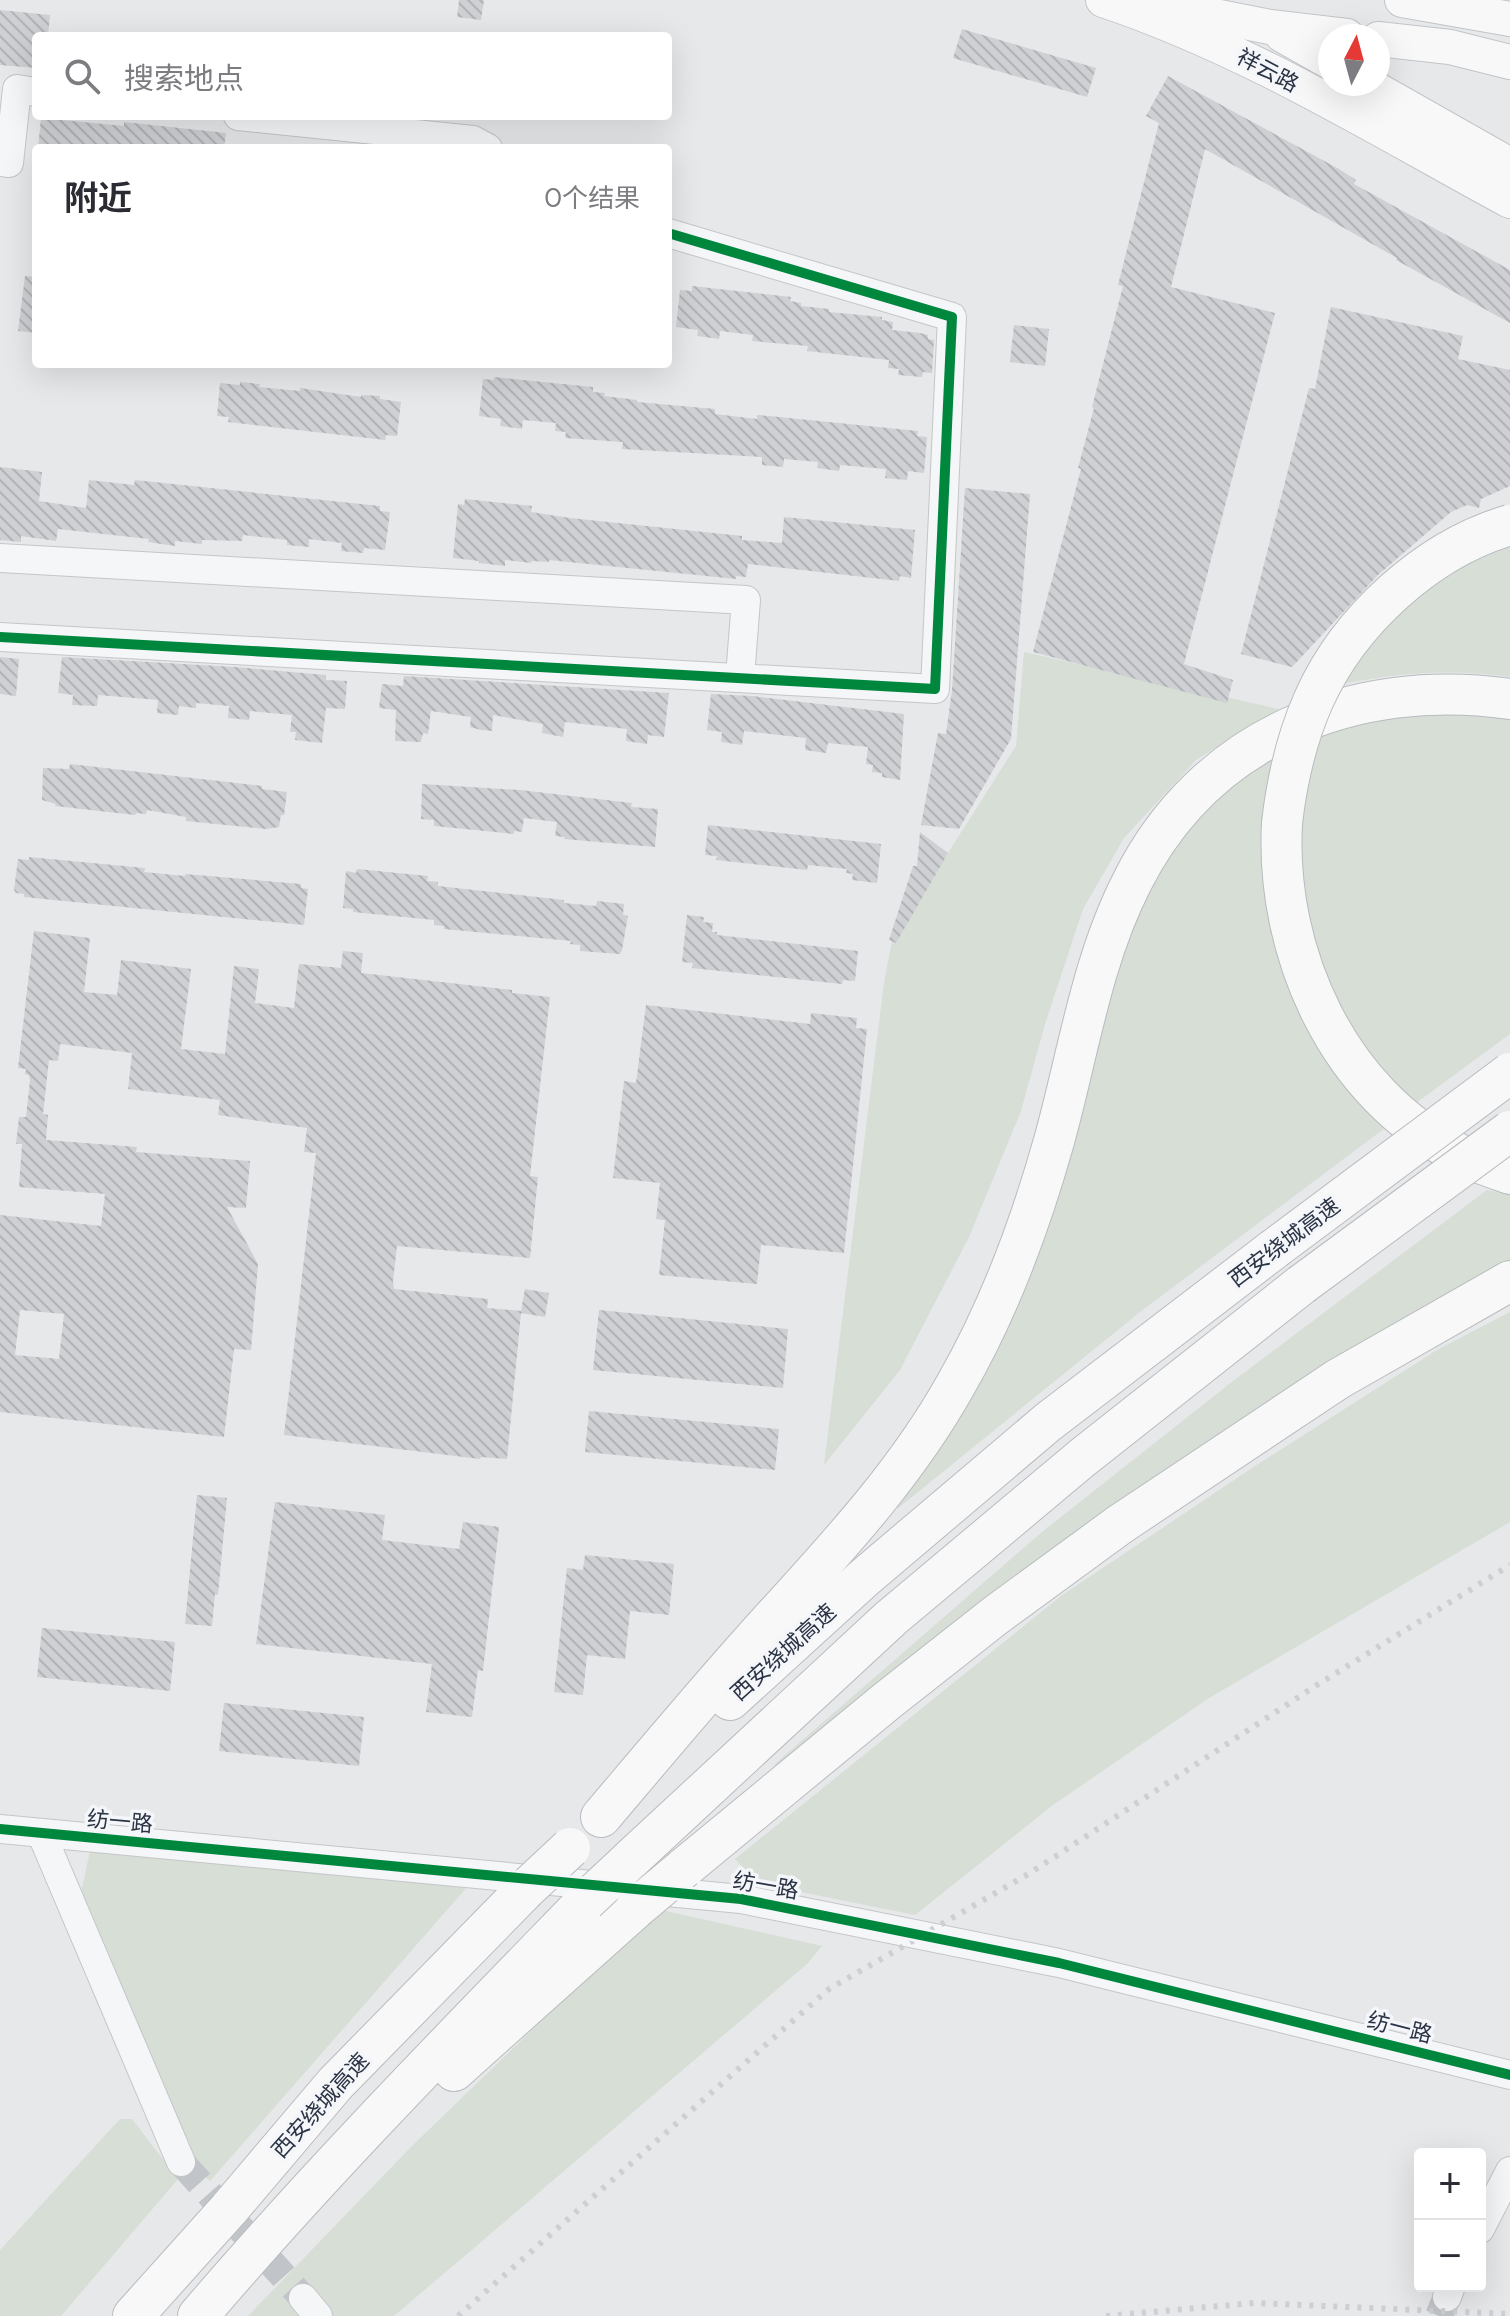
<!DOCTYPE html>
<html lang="zh">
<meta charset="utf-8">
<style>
:root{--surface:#fff;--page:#f7f7f7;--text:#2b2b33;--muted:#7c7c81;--line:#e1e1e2}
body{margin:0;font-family:"DM Sans","Noto Sans SC",sans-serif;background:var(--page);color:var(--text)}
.controls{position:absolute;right:24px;bottom:24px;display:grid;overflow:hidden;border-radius:8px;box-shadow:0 8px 32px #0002}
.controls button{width:72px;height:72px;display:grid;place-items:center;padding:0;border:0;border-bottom:2px solid var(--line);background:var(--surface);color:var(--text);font:40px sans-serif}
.compass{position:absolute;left:1318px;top:24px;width:72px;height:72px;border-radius:50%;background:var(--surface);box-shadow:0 8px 32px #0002;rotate:6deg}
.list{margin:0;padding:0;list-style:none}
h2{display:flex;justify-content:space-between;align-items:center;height:104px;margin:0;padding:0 32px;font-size:34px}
h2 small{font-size:26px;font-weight:400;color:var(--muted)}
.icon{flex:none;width:44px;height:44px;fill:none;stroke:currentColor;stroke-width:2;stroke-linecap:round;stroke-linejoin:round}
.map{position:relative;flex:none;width:1510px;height:2316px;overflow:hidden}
.search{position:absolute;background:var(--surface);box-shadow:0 8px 32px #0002;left:32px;top:32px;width:640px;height:88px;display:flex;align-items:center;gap:20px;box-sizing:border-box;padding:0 28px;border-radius:8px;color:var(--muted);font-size:30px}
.panel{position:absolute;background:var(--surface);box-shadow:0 8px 32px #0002;left:32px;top:144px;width:640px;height:224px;border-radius:8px}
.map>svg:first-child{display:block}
.green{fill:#d6ded6}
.building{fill:url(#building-back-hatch);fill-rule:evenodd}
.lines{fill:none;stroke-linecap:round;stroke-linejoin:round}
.minor-tunnel{stroke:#c1c4c9;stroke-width:28;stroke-dasharray:28 14;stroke-linecap:butt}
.minor-casing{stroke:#c4c6c8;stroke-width:30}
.major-casing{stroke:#c2c5c8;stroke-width:36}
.highway-casing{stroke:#b8bbbf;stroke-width:42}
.minor{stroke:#f5f6f7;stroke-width:28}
.major{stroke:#f8f8f8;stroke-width:34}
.highway{stroke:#f8f8f8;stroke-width:40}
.rail{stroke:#cecfd2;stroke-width:6;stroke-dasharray:4 8;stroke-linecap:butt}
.highway-bridge-casing{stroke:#b8bbbf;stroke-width:42;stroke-linecap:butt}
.highway-bridge{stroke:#f8f8f8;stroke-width:40}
.cycleway-casing{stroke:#f4f6f9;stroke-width:15}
.cycleway{stroke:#00873e;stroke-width:10}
.labels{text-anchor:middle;stroke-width:7;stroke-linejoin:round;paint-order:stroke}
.street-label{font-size:22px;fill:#2b3445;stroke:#f4f6f9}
</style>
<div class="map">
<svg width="1510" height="2316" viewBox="0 0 1510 2316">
<defs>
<pattern id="building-back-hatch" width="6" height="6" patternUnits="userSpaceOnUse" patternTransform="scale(2)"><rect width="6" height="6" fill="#ced0d3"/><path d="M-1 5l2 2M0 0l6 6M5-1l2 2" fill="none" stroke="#b1b3b6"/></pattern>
</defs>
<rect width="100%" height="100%" fill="#e6e8ea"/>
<g class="green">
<path d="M1510 538V677C1447 668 1395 673 1333 686L1410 593Z"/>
<polygon points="1024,652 1279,709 1196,760 1124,838 1083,909 1045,1024 1021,1111 969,1237 900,1370 824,1465 884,983 892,941 1016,746"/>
<polygon points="1425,710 1510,718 1510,1034 1416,1103 1343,1031 1292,872 1311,736"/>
<polygon points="1278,752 1268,883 1393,1122 1140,1312 897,1509 893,1498 939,1436 1138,906 1188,827 1221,795"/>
<polygon points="1487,1190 1510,1195 1510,1268 780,1771 775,1764 1042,1532 1233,1381"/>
<polygon points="1510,1312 1510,1522 1209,1698 1053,1805 915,1915 781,1888 751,1875 735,1859 1061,1596 1255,1466 1437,1350"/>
<polygon points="90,1851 468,1886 210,2181 192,2165 81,1893"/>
<polygon points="657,1909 822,1946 807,1964 394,2316 248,2316 411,2147"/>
<polygon points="120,2119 132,2119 178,2179 61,2316 0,2316 0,2250"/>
</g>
<g class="building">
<polygon points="459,0 484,0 481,20 457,17"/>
<polygon points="0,10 50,15 48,36 36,36 36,68 0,65"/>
<polygon points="962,29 1096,68 1087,97 953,58"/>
<polygon points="1168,76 1339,169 1356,180 1354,184 1510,270 1510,323 1396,260 1397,258 1205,149 1171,287 1275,313 1184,664 1233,680 1227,703 1033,652 1081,469 1078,468 1094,408 1092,407 1123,286 1118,285 1159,123 1146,116"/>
<polygon points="41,118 124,126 124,122 226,133 224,148 38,148"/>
<polygon points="25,276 36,277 36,333 18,331"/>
<polygon points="692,286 791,297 790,301 801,303 801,306 829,309 829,312 882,317 882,320 893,322 892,330 920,333 928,335 928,339 934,340 932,373 923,372 922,377 898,375 899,369 888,368 889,360 807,351 808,346 752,341 753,335 720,331 719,339 697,336 698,330 676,327 680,290 692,291"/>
<polygon points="1331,307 1463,336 1458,359 1510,370 1510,486 1481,499 1479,508 1467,505 1451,512 1378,575 1292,667 1241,654 1309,388 1315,389"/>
<polygon points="1014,325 1049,329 1045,366 1010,362"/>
<polygon points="494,377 593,387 593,392 605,393 604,396 637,400 637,402 715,409 715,414 757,419 757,415 769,416 918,431 917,436 927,437 924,473 908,471 907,480 885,478 886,469 840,465 839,471 817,468 818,462 784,459 783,467 762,465 762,457 622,449 623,442 565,438 566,432 555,431 556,423 523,420 522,429 500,426 501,419 479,416 483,379 494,380"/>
<polygon points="240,382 260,384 259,387 300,391 300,388 361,397 361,395 380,396 380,399 401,402 397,436 386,435 385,440 228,422 229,417 217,416 220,383 240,385"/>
<polygon points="0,467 42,472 39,501 86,508 89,480 134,485 135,480 380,506 380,511 390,512 385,550 364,548 363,553 341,551 342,543 309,539 309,547 287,545 287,540 243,535 242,541 202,540 202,544 175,541 175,546 148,542 149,539 58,529 56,541 21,536 21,542 0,540"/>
<polygon points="965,488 1030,494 1011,739 959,829 921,825 938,733 946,734 952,690"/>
<polygon points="465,499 532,506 531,512 570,518 742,536 742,540 782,543 784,517 915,530 911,578 900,576 899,581 748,564 746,577 736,576 736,579 549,560 549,562 531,561 531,563 505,560 505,566 479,563 479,561 453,558 458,504 464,505"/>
<polygon points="0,657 19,659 16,696 0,694"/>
<polygon points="62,657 235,667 326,675 326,680 347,681 345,709 326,708 322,743 295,740 296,732 290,732 292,715 250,711 249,720 228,718 229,706 196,703 196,708 179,706 178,715 157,713 158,700 98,695 97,706 72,705 73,695 58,693"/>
<polygon points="404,676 669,693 664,737 648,735 647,744 626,741 627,729 565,722 563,737 542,733 543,724 493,715 492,731 481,730 470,727 471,717 431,711 428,734 423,733 421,742 395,741 396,710 379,708 382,684 403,686"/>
<polygon points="711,694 752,696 904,714 900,780 882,777 882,773 872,772 873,765 866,764 868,747 828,743 826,753 805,750 806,738 744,731 742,745 721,742 722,732 707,730"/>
<polygon points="70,764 262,786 262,789 287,792 284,815 281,815 279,827 266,829 186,821 186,817 147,810 146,814 136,813 135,815 55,806 56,804 42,800 43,768 69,769"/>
<polygon points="422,784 520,790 632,803 631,807 658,809 655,847 564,839 565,837 555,836 557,822 524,818 522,832 514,831 514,834 434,826 434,820 421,819"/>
<polygon points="708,825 881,844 877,883 852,880 853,874 846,873 847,869 808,865 807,870 716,860 717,856 705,855"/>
<polygon points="920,832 948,853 896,943 889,940 913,866 917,866"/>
<polygon points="29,857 145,868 144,872 185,876 185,874 301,884 301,888 308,889 304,925 24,897 24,894 16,893 14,890 18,859 29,860"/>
<polygon points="357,869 428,876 427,881 438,882 438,886 564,900 564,903 596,906 597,901 624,904 623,915 628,916 622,950 620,954 580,951 580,945 570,944 571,941 444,929 444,926 434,925 434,920 353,912 353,909 343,908 346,871 356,873"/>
<polygon points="687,915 704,917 703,922 713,923 712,932 717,932 717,935 858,951 855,981 843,980 842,984 692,968 693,963 682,962"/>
<path d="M34 931 90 938 84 992 117 995 121 960 191 969 181 1049 225 1054 234 966 259 969 255 1003 294 1008 299 964 341 968 343 951 363 953 361 973 512 990V993L550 997 530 1176 538 1177 530 1258 397 1246 393 1281 394 1289 488 1299 487 1308 521 1311 525 1289 549 1293 545 1317 521 1313 507 1459 481 1457 480 1459 284 1435 316 1153 304 1152 307 1128 218 1115 220 1100 128 1089 132 1053 60 1044 58 1061 49 1060 43 1114 48 1115 46 1140 137 1147 136 1152 250 1161 246 1208 227 1207 258 1264 251 1350 234 1349 224 1437 0 1412V1215L101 1226 105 1194 19 1187 22 1144H16L19 1117H26L30 1080 29 1075 25 1074 26 1069 18 1068ZM20 1310 64 1314 59 1359 15 1355Z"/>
<polygon points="646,1005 810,1024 811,1013 857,1018 856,1028 867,1029 844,1253 761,1245 757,1284 659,1275 665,1220 656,1219 660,1183 613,1178 624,1081 636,1083"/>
<polygon points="599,1310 788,1329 783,1388 593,1370"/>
<polygon points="589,1411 779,1429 775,1470 585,1452"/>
<polygon points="197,1495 227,1498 218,1595 215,1594 212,1626 185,1624"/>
<polygon points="275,1502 385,1515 382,1540 459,1549 463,1522 499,1527 483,1671 478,1670 472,1717 426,1712 432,1664 256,1644"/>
<polygon points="585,1555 674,1564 669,1615 630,1611 625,1659 587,1655 583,1695 554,1692 567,1568 583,1570"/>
<polygon points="42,1628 175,1642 170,1691 37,1677"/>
<polygon points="224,1703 364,1717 359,1766 219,1751"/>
</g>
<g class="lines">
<g class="minor-tunnel">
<polyline points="181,2162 303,2298"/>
<polyline points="1439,2316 1447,2297"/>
</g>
<g class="minor-casing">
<g id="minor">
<polyline points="238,116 473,140 488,148"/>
<polyline points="0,162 9,163 17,89 36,92"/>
<polyline points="0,558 746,600 740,677"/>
<polyline points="0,637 935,689 952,317 668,233"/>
<polyline points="0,1829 741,1899 1059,1963 1510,2075"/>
<polyline points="42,1835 181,2162"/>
<polyline points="1480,2229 1510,2171"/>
<polyline points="1447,2297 1451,2286"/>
<polyline points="303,2298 318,2316"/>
</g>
</g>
<g class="major-casing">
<g id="major">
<path d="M1103 0C1247 48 1377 129 1510 201"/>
<polyline points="1402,0 1510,19"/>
<polyline points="1169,7 1270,27 1347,36"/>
<polyline points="1282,35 1330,62"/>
<polyline points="1378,39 1450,47 1510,62"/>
<polyline points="1367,84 1510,165"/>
</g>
</g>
<g class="highway-casing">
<g id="highway">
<path d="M1282 823C1275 953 1338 1094 1459 1154 1475 1162 1493 1168 1510 1174"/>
<polyline points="730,1700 864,1578 1048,1422 1274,1249"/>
<path d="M601 1817C651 1758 701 1698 753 1640 826 1559 901 1482 955 1386 999 1310 1030 1226 1054 1141 1078 1055 1091 962 1132 882 1205 736 1355 677 1510 699"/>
<polyline points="631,1859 891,1618 1082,1458 1301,1285"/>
<polyline points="684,1868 888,1700 996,1615 1119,1525 1338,1379 1510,1281"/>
<polyline points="454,2071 635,1909"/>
<polyline points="133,2316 229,2209 335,2084 524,1891"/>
<path d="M198 2316C321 2172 454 2037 586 1901"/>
</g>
</g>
<use href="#minor" class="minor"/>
<use href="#major" class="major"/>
<use href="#highway" class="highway"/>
<g class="rail">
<polyline points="458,2316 829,1989 1030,1873 1317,1685 1510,1565"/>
<polyline points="1106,2316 1254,2303 1510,2314"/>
</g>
<g class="highway-bridge-casing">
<g id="highway-bridge">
<path d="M1282 823C1287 780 1296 739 1314 699 1349 621 1427 549 1510 525"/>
<polyline points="1274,1249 1510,1073"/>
<polyline points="1301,1285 1510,1131"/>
<polyline points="524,1891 570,1848"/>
<polyline points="586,1901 631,1859"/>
<polyline points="635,1909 684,1868"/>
</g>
</g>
<use href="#highway-bridge" class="highway-bridge"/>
<g class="cycleway-casing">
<g id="cycleway">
<polyline points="0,637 935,689 952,317 668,233"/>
<polyline points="0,1829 741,1899 1059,1963 1510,2075"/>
</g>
</g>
<use href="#cycleway" class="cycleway"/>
</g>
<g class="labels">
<g class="street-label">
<text transform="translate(1268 70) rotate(28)" y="8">祥云路</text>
<text transform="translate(1284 1242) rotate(-37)" y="8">西安绕城高速</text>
<text transform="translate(783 1652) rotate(-42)" y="8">西安绕城高速</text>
<text transform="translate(120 1821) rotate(5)" y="8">纺一路</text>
<text transform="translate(766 1885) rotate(10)" y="8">纺一路</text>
<text transform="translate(1400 2027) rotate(14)" y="8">纺一路</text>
<text transform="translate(320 2105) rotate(-48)" y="8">西安绕城高速</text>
</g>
</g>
</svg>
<div class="controls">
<button>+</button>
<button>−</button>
</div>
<svg class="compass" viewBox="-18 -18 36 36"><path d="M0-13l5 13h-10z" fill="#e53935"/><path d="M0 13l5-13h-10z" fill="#7c7c81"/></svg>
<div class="search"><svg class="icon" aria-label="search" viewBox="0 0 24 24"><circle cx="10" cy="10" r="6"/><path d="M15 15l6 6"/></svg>搜索地点</div>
<section class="panel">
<h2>附近<small>0个结果</small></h2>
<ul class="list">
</ul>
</section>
</div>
